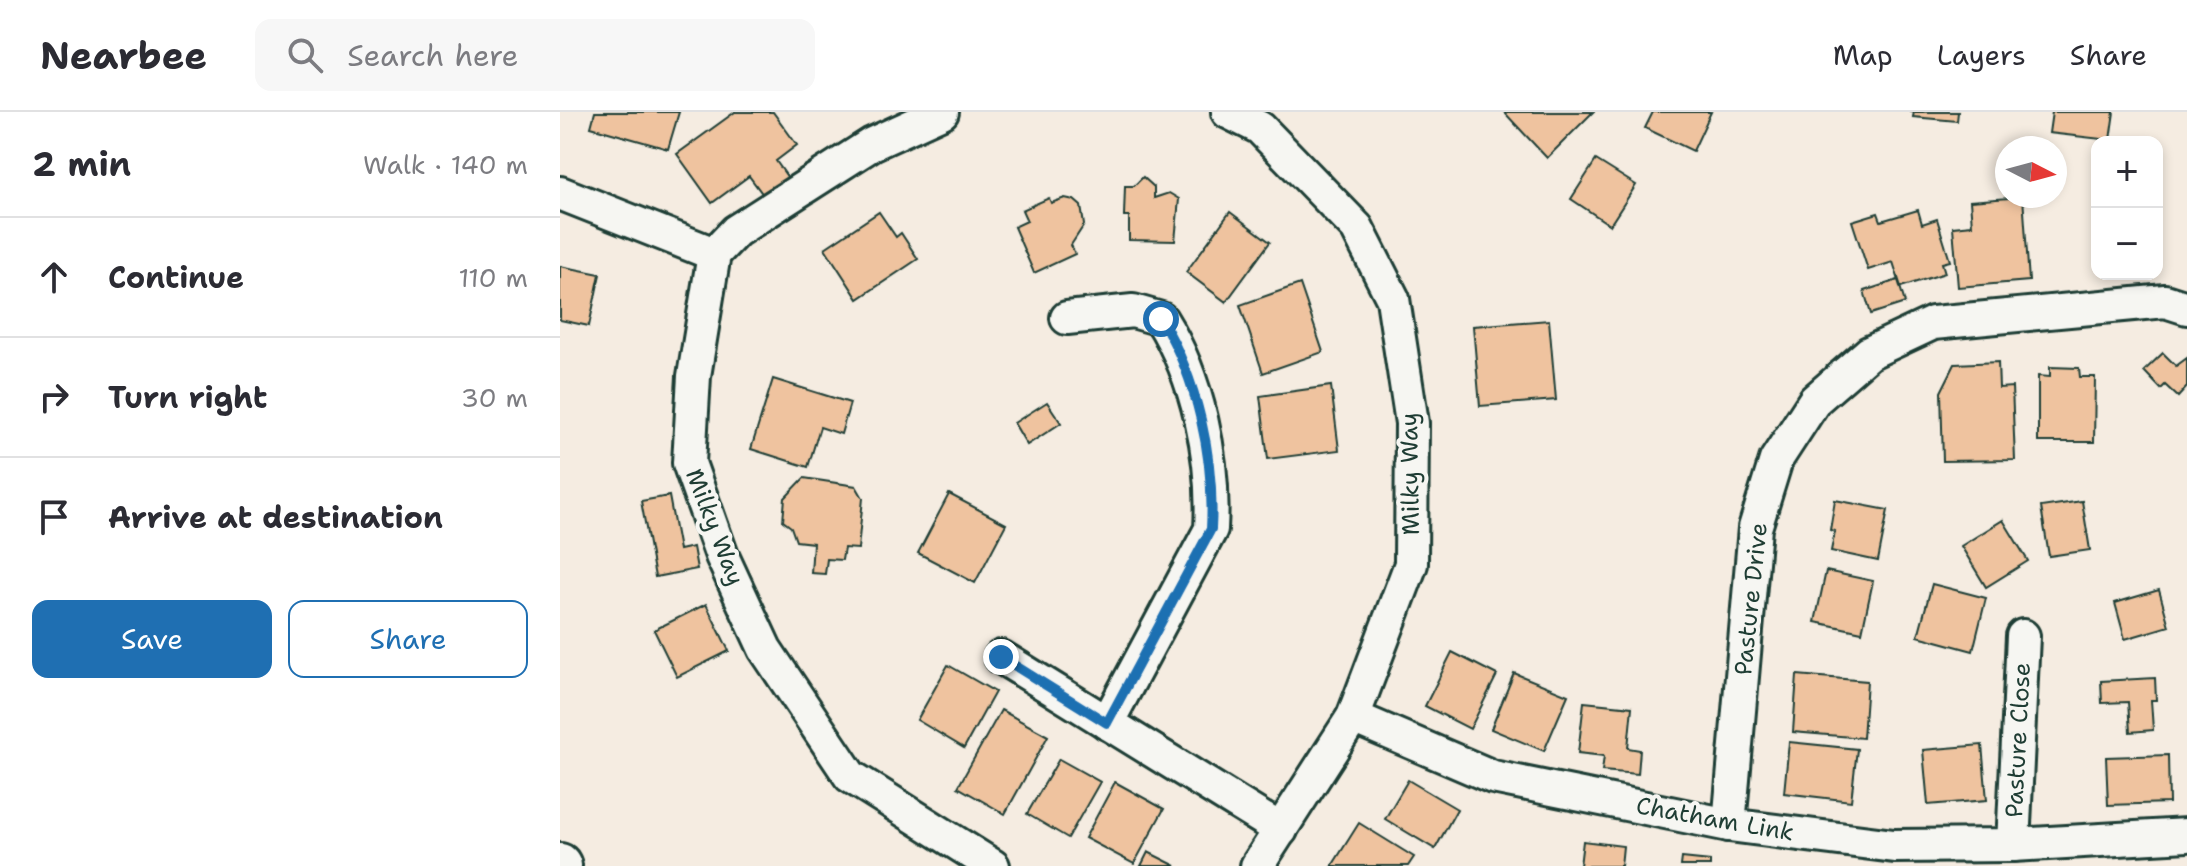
<!DOCTYPE html>
<meta charset="utf-8">
<style>
:root{--surface:#fff;--page:#f7f7f7;--text:#2b2b33;--muted:#7c7c81;--line:#e1e1e2;--accent:#1f6fb2}
body{margin:0;font-family:"Shantell Sans",sans-serif;background:var(--page);color:var(--text)}
.controls{position:absolute;right:24px;top:24px;display:grid;overflow:hidden;border-radius:16px;box-shadow:0 4px 12px #0003}
.controls button{width:72px;height:72px;display:grid;place-items:center;padding:0;border:0;border-bottom:2px solid var(--line);background:var(--surface);color:var(--text);font:40px sans-serif}
.compass{position:absolute;left:1435px;top:24px;width:72px;height:72px;border-radius:50%;background:var(--surface);box-shadow:0 4px 12px #0003;rotate:96deg}
.stop{position:absolute;width:24px;height:24px;margin:-18px;border:6px solid #1f6fb2;border-radius:50%;background:#fff}
.stop.end{background:#1f6fb2;border-color:#fff;box-shadow:0 2px 8px #0008}
.list{margin:0;padding:0;list-style:none}
h2{display:flex;justify-content:space-between;align-items:center;height:104px;margin:0;padding:0 32px;font-size:34px}
h2 small{font-size:26px;font-weight:400;color:var(--muted)}
.list li{display:grid;grid-template-columns:52px 1fr auto;gap:24px;align-items:center;box-sizing:border-box;height:120px;padding:0 32px;border-top:2px solid var(--line)}
.list b{display:block;font-size:30px;white-space:nowrap}
.list em{font-size:26px;font-style:normal;color:var(--muted)}
.actions{display:flex;gap:16px;padding:24px 32px}
.actions a{flex:1;padding:18px 0;border:2px solid var(--accent);border-radius:16px;text-align:center;font-size:28px;color:var(--accent)}
.actions .main{background:var(--accent);color:#fff}
.icon{flex:none;width:44px;height:44px;fill:none;stroke:currentColor;stroke-width:2;stroke-linecap:round;stroke-linejoin:round}
.map{position:relative;flex:none;width:1627px;height:754px;overflow:hidden}
header{display:flex;align-items:center;gap:48px;box-sizing:border-box;height:112px;padding:0 40px;background:var(--surface);border-bottom:2px solid var(--line)}
header strong{font-size:38px}
nav{display:flex;gap:44px;margin-inline-start:auto;font-size:28px}
.search{width:560px;height:72px;background:var(--page);display:flex;align-items:center;gap:20px;box-sizing:border-box;padding:0 28px;border-radius:16px;color:var(--muted);font-size:30px}
main{display:flex}
aside{flex:1;background:var(--surface)}
.map>svg:first-child{display:block}
.building{fill:#efc39f;stroke:#1f3d34;stroke-width:2}
.lines{fill:none;stroke-linecap:round;stroke-linejoin:round}
.minor-casing{stroke:#1f3d34;stroke-width:38}
.major-casing{stroke:#1f3d34;stroke-width:46}
.minor{stroke:#f6f6f2;stroke-width:32}
.major{stroke:#f6f6f2;stroke-width:40}
.route{stroke:#1f6fb2;stroke-width:10}
.labels{text-anchor:middle;stroke-width:8;stroke-linejoin:round;paint-order:stroke}
.street-label{font-size:24px;fill:#1f3d34;stroke:#f6f6f2}
</style>
<header>
<strong>Nearbee</strong>
<div class="search"><svg class="icon" aria-label="search" viewBox="0 0 24 24"><circle cx="10" cy="10" r="6"/><path d="M15 15l6 6"/></svg>Search here</div>
<nav><a>Map</a><a>Layers</a><a>Share</a></nav>
</header>
<main>
<aside>
<h2>2 min<small>Walk · 140 m</small></h2>
<ul class="list">
<li><svg class="icon" aria-label="ahead" viewBox="0 0 24 24"><path d="M12 20V5M6 11l6-6 6 6"/></svg><div><b>Continue</b></div><em>110 m</em></li>
<li><svg class="icon" aria-label="right" viewBox="0 0 24 24"><path d="M7 20v-9h11M14 6l5 5-5 5"/></svg><div><b>Turn right</b></div><em>30 m</em></li>
<li><svg class="icon" aria-label="arrive" viewBox="0 0 24 24"><path d="M6 21V4h12l-3 4 3 4H6"/></svg><div><b>Arrive at destination</b></div></li>
</ul>
<div class="actions"><a class="main">Save</a><a>Share</a></div>
</aside>
<div class="map">
<svg width="1627" height="754" viewBox="0 0 1627 754">
<rect width="100%" height="100%" fill="#f5ece1"/>
<filter id="ink" filterUnits="userSpaceOnUse"><feTurbulence type="fractalNoise" baseFrequency=".0125" numOctaves="2"/><feDisplacementMap in="SourceGraphic" scale="16" xChannelSelector="R" yChannelSelector="G"/><feConvolveMatrix kernelMatrix="1 2 1 2 8 2 1 2 1" color-interpolation-filters="sRGB"/></filter>
<g filter="url(#ink)">
<g class="building">
<polygon points="35,0 119,0 108,37 31,15"/>
<polygon points="175,0 213,0 237,33 216,49 228,66 204,84 189,64 152,91 117,42"/>
<polygon points="944,0 1033,0 987,46"/>
<polygon points="1093,0 1151,0 1133,39 1085,16"/>
<polygon points="1350,0 1398,0 1397,9 1353,5 1354,0"/>
<polygon points="1492,0 1554,0 1550,28 1489,21"/>
<polygon points="1036,48 1076,73 1050,113 1011,87"/>
<polygon points="583,65 594,75 594,86 609,81 619,87 615,129 569,128 569,104 564,104 565,74 574,74"/>
<polygon points="1463,85 1469,169 1398,175 1393,115 1412,113 1410,89"/>
<polygon points="489,86 491,91 505,86 514,88 521,94 524,113 511,133 515,142 474,161 454,115 467,109 462,98"/>
<polygon points="1358,98 1362,112 1377,107 1390,149 1382,151 1385,161 1341,175 1333,150 1308,158 1292,109 1318,101 1321,109"/>
<polygon points="319,100 336,125 341,121 358,147 298,187 265,136"/>
<polygon points="670,100 710,130 666,190 626,160"/>
<polygon points="0,154 40,162 29,214 0,208"/>
<polygon points="1338,168 1345,191 1311,202 1304,179"/>
<polygon points="740,172 763,240 703,261 680,193"/>
<polygon points="989,208 996,288 920,294 913,214"/>
<polygon points="1603,241 1616,254 1627,246 1627,275 1618,285 1605,273 1601,277 1584,259"/>
<polygon points="1438,250 1439,276 1452,275 1455,348 1383,349 1381,280 1395,252"/>
<polygon points="1490,255 1519,256 1520,265 1535,265 1534,330 1478,330 1478,264 1490,265"/>
<polygon points="213,267 290,291 281,322 260,315 248,355 191,337"/>
<polygon points="771,274 779,338 708,347 700,284"/>
<polygon points="487,290 501,311 467,333 454,311"/>
<polygon points="244,366 296,374 303,386 298,437 284,436 282,448 267,447 265,462 251,461 253,431 236,429 231,415 223,409 225,386"/>
<polygon points="389,382 446,412 415,471 358,441"/>
<polygon points="109,384 119,438 133,435 137,457 95,465 81,389"/>
<polygon points="1275,388 1328,398 1318,449 1271,439 1275,419 1270,418"/>
<polygon points="1522,389 1530,438 1489,444 1481,395"/>
<polygon points="1443,408 1468,449 1426,475 1401,434"/>
<polygon points="1266,459 1313,469 1302,520 1255,510"/>
<polygon points="1372,472 1426,486 1413,539 1358,524"/>
<polygon points="1599,478 1609,514 1565,527 1555,491"/>
<polygon points="146,492 169,539 117,565 94,518"/>
<polygon points="892,540 937,563 910,617 865,594"/>
<polygon points="388,553 435,580 404,636 357,608"/>
<polygon points="954,561 1008,583 984,639 931,617"/>
<polygon points="1237,563 1307,569 1303,626 1233,620"/>
<polygon points="1595,566 1596,588 1591,588 1593,618 1570,620 1568,590 1542,591 1541,569"/>
<polygon points="1024,590 1072,595 1068,636 1080,638 1078,662 1042,659 1044,644 1018,641"/>
<polygon points="441,598 488,624 445,702 398,675"/>
<polygon points="1229,630 1297,637 1291,689 1224,681"/>
<polygon points="1422,633 1427,688 1368,693 1363,638"/>
<polygon points="1608,643 1609,691 1548,693 1546,645"/>
<polygon points="499,647 540,670 508,726 467,702"/>
<polygon points="848,668 897,697 875,737 825,707"/>
<polygon points="555,670 604,697 574,752 525,726"/>
<polygon points="799,711 854,745 848,754 772,754"/>
<polygon points="1023,729 1063,734 1061,754 1020,754"/>
<polygon points="588,740 616,754 581,754"/>
<polygon points="1122,746 1150,749 1150,754 1121,754"/>
</g>
<g class="lines">
<g class="minor-casing">
<g id="minor">
<polyline points="382,0 312,32 176,119 154,142 134,264 129,351 162,444 205,537 290,664 433,754"/>
<polyline points="668,0 700,16 797,116 833,187 852,311 851,452 793,605 697,754"/>
<polyline points="0,81 154,142"/>
<path d="M507 206 573 199 601 207C638 266 655 348 651 417L547 611"/>
<polyline points="441,545 721,718"/>
<polyline points="793,605 933,665 1169,713 1334,734 1453,733 1627,723"/>
<polyline points="1169,713 1195,416 1216,348 1255,288 1309,241 1373,211 1605,189 1627,196"/>
<polyline points="1453,733 1463,524"/>
</g>
</g>
<g class="major-casing">
<polyline id="major" points="0,752 1,754"/>
</g>
<use href="#minor" class="minor"/>
<use href="#major" class="major"/>
</g>
</g>
<g class="lines" filter="url(#ink)">
<path class="route" d="M441 545 547 611 651 417C655 347 637 266 601 207"/>
</g>
<g class="labels">
<g class="street-label">
<text transform="translate(850 362) rotate(-91)" y="8">Milky Way</text>
<text transform="translate(155 415) rotate(69)" y="8">Milky Way</text>
<text transform="translate(1191 487) rotate(-84)" y="8">Pasture Drive</text>
<text transform="translate(1458 628) rotate(-87)" y="8">Pasture Close</text>
<text transform="translate(1155 707) rotate(10)" y="8">Chatham Link</text>
</g>
</g>
</svg>
<div class="controls">
<button>+</button>
<button>−</button>
</div>
<svg class="compass" viewBox="-18 -18 36 36"><path d="M0-13l5 13h-10z" fill="#e53935"/><path d="M0 13l5-13h-10z" fill="#7c7c81"/></svg>
<div class="stop" style="left:601px;top:207px"></div>
<div class="stop end" style="left:441px;top:545px"></div>
</div>
</main>
